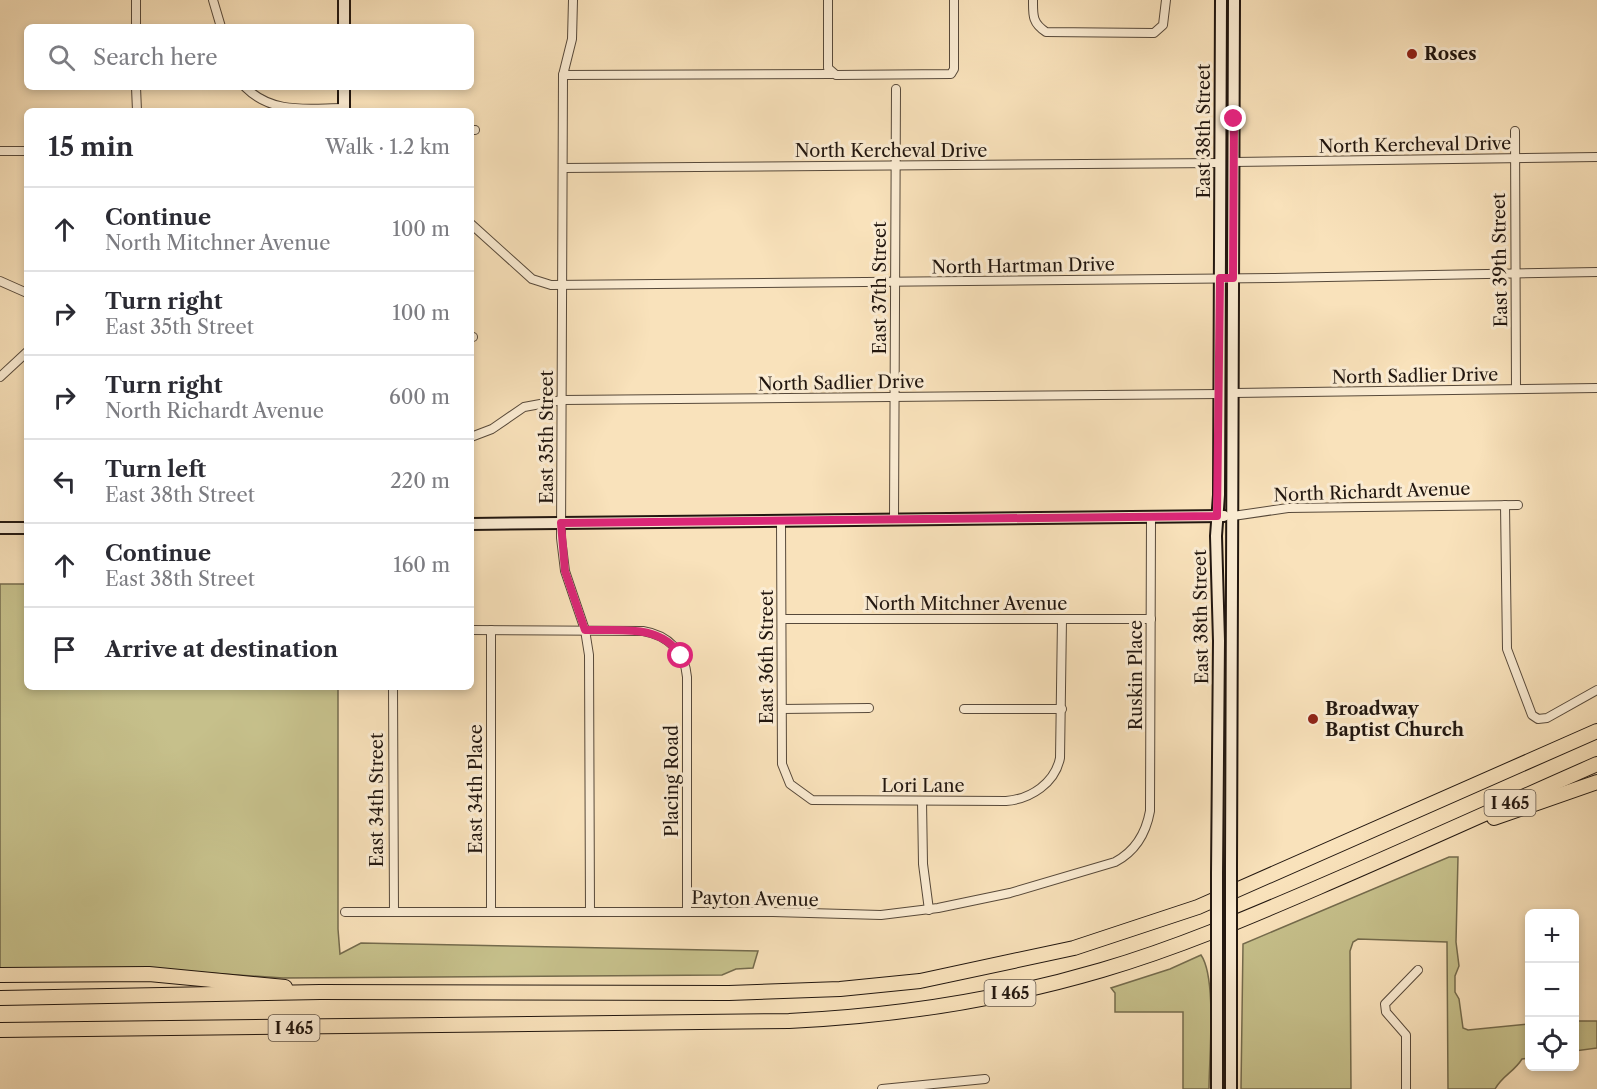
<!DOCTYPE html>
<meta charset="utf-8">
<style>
:root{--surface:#fff;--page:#f7f7f7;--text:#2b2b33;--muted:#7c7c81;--line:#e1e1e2}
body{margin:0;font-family:"Libre Caslon Text",serif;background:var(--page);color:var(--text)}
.controls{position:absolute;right:18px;bottom:18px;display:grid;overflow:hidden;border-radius:9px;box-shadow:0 3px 9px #0003}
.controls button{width:54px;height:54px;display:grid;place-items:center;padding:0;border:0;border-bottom:2px solid var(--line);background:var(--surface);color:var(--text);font:30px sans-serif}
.stop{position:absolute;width:18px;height:18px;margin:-14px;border:4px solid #db2777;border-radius:50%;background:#fff}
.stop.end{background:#db2777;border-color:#fff;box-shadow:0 2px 6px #0008}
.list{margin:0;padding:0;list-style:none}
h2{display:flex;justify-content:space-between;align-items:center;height:78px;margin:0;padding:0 24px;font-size:26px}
h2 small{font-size:20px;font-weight:400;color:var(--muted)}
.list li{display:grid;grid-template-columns:39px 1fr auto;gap:18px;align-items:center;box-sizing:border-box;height:84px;padding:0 24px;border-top:2px solid var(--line)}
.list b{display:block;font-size:22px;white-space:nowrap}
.list p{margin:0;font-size:20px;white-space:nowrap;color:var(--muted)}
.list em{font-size:20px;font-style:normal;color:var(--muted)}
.icon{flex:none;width:33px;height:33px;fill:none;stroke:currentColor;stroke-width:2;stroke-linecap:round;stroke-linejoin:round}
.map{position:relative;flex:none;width:1597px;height:1089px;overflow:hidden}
.search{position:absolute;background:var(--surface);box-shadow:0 3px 9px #0003;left:24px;top:24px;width:450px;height:66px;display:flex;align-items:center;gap:15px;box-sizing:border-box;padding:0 21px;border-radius:9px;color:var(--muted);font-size:22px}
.panel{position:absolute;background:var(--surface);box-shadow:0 3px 9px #0003;left:24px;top:108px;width:450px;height:582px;border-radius:9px}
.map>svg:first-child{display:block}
.green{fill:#c6c08b;stroke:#746b4d;stroke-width:1.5}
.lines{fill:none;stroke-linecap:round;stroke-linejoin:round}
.street-casing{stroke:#57493a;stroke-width:10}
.secondary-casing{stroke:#21160f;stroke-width:14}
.highway-casing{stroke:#21160f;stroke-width:16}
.street{stroke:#fbecd3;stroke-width:8}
.secondary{stroke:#fbecd3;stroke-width:10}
.highway{stroke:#f9e2bb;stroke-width:14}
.secondary-bridge-casing{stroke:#21160f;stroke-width:14;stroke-linecap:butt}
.secondary-bridge{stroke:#fbecd3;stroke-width:10}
.route{stroke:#db2777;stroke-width:8}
.poi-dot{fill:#8f2418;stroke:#fbecd3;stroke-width:2}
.labels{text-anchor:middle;stroke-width:6;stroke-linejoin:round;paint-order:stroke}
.shield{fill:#fbecd3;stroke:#62564a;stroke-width:1.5}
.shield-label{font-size:16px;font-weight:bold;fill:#21160f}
.poi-label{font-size:18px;font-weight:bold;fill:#21160f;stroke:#fbecd3;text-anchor:start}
.street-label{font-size:18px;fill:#21160f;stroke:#fbecd3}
</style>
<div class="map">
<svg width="1597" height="1089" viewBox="0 0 1597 1089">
<rect width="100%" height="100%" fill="#f9e2bb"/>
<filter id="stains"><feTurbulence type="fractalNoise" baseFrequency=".00333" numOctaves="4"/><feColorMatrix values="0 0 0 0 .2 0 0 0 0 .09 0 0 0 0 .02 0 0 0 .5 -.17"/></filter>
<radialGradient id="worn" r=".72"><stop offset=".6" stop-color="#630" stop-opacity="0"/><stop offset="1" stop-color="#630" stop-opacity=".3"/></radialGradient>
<g class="green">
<polygon points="0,584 27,584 27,687 338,687 338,929 340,954 361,943 758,951 753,968 736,969 722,975 283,978 137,968 0,969"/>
<path d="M1449 857H1458L1456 942 1459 966 1455 976V992L1459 999 1463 1028 1468 1030 1529 1024V1058L1522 1059C1514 1072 1503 1075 1495 1089H1448L1447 942 1358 939 1353 942 1350 951 1351 1089H1241L1243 944Z"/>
<path d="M1201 955C1217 978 1209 1058 1209 1089H1183V1012H1115V993L1111 988 1170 969Z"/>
<polygon points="1575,1021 1597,1021 1597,1048 1575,1051"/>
</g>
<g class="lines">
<g class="street-casing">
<g id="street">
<polyline points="136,0 136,27"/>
<polyline points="213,0 221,27"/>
<polyline points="573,0 572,39 563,75 561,538 565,571 585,630 589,655 590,912"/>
<polyline points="828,0 828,68 836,75 951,74 954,69 954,0"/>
<path d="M1033 0C1033 15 1032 23 1046 32L1154 33 1163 25 1166 0"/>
<polyline points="563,75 832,74"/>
<polyline points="136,87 137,111"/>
<path d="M245 87C273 115 308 108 344 108"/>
<polyline points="471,130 475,130"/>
<polyline points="1515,131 1516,389"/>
<polyline points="0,151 27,151"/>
<polyline points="1233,162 1597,157"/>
<polyline points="563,168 1220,163"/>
<polyline points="471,224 532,279 551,285 1274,278 1597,272"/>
<polyline points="0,281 27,293"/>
<polyline points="471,337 473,337"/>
<polyline points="0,377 27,352"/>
<polyline points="1233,393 1597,388"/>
<polyline points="471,437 492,429 524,407 562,400 1220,394"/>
<polyline points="1505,505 1507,649 1532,715 1538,719 1547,718 1597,690"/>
<polyline points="1233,516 1288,508 1518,505"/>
<polyline points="894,519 896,89"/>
<path d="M781 521 782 764 790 784 812 800 1006 801C1031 799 1055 783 1060 758L1062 619"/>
<polyline points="782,619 1151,619"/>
<path d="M471 630 643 631C668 635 685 652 687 677V912"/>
<polyline points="393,687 394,912"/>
<polyline points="782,709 869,708"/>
<polyline points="964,709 1062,709"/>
<polyline points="922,801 923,864 929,910"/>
<path d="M345 912H773L881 915 938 908 1010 893 1115 862C1136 851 1146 833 1150 811L1151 517"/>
<polyline points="491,912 491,630"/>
<polyline points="882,1089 985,1079"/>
<polyline points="1406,1089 1406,1035 1386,1012 1385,1004 1418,970"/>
</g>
</g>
<g class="secondary-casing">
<g id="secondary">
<polyline points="344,27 344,0"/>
<polyline points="344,111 344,87"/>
<polyline points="471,524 1224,516"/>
<polyline points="0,528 27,528"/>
<polyline points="1231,868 1234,0"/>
<polyline points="1217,874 1219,641 1216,536 1219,495 1221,0"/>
<polyline points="1217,955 1217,1089"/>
<polyline points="1231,1089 1231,949"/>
</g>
</g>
<g class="highway-casing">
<g id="highway">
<polyline points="1494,818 1597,782"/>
<polyline points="0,975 149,974 285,987"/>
<polyline points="0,998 320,992 729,993 840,989 920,981 1074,948 1198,907 1597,731"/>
<path d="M0 1030 789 1021C895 1016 1000 1000 1102 970 1177 948 1247 918 1319 887 1412 847 1504 805 1597 764"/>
</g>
</g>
<use href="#street" class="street"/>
<use href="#secondary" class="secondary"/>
<use href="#highway" class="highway"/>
<g class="secondary-bridge-casing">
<g id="secondary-bridge">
<polyline points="1231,868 1231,949"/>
<polyline points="1217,874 1217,955"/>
</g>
</g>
<use href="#secondary-bridge" class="secondary-bridge"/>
</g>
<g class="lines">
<path class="route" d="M681 656C660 623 619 631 585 630L565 571 561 523 1217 516 1220 278H1233L1234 119"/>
</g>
<g class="poi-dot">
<circle cx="1412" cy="54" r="6"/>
<circle cx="1313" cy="719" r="6"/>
</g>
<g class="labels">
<g class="shield">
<rect x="1484.5" y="790" width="51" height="26" rx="4.5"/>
<rect x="984.5" y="980" width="51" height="26" rx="4.5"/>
<rect x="268.5" y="1015" width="51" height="26" rx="4.5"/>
</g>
<g class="shield-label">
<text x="1510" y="809">I 465</text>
<text x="1010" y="999">I 465</text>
<text x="294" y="1034">I 465</text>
</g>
<g class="poi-label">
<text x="1424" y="60">Roses</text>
<text x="1325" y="715">Broadway<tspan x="1325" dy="21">Baptist Church</tspan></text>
</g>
<g class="street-label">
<text transform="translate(1204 131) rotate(-90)" y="6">East 38th Street</text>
<text transform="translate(1415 145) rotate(-1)" y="6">North Kercheval Drive</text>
<text x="891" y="157">North Kercheval Drive</text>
<text transform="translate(1500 260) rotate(-91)" y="6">East 39th Street</text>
<text transform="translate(1023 266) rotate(-1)" y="6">North Hartman Drive</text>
<text transform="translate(880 288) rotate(-90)" y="6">East 37th Street</text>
<text transform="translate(1415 376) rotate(-1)" y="6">North Sadlier Drive</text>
<text transform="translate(841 383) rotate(-1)" y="6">North Sadlier Drive</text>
<text transform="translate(547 437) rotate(-90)" y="6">East 35th Street</text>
<text transform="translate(1372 492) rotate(-2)" y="6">North Richardt Avenue</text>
<text x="966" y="610">North Mitchner Avenue</text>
<text transform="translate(1201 617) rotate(-91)" y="6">East 38th Street</text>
<text transform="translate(767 657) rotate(-90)" y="6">East 36th Street</text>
<text transform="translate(1136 675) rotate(-90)" y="6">Ruskin Place</text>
<text transform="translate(672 781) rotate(-90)" y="6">Placing Road</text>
<text x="923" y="792">Lori Lane</text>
<text transform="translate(476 789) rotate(-90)" y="6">East 34th Place</text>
<text transform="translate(377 800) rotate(-90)" y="6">East 34th Street</text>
<text transform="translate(755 899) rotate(1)" y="6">Payton Avenue</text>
</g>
</g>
<rect width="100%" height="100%" filter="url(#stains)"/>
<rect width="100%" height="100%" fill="url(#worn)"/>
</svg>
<div class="controls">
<button>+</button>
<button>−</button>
<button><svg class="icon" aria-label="locate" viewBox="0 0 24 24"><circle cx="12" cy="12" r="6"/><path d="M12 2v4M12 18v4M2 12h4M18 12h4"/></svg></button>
</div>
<div class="stop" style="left:681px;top:656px"></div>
<div class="stop end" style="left:1234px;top:119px"></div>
<div class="search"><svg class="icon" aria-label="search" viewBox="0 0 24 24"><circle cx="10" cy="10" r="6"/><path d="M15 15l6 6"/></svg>Search here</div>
<section class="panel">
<h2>15 min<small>Walk · 1.2 km</small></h2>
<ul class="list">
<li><svg class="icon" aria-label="ahead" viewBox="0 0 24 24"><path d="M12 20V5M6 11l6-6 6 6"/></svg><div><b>Continue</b><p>North Mitchner Avenue</p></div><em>100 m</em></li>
<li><svg class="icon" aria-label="right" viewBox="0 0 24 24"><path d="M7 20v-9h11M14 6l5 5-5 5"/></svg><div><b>Turn right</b><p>East 35th Street</p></div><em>100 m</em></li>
<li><svg class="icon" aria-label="right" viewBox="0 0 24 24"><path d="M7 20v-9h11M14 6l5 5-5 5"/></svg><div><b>Turn right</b><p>North Richardt Avenue</p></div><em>600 m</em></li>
<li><svg class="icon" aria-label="left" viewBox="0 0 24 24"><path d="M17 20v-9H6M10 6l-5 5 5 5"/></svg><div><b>Turn left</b><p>East 38th Street</p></div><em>220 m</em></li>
<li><svg class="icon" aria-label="ahead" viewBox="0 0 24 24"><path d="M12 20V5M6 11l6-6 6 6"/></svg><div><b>Continue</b><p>East 38th Street</p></div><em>160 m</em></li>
<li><svg class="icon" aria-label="arrive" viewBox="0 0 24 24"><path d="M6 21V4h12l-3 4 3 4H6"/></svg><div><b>Arrive at destination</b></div></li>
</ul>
</section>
</div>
